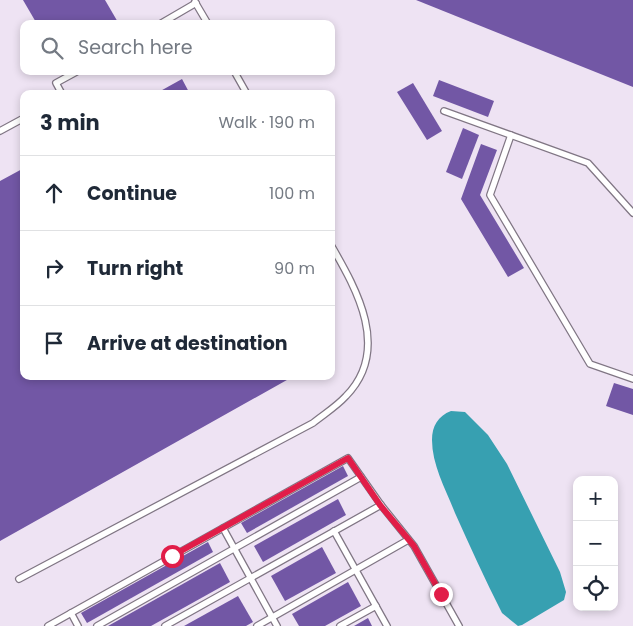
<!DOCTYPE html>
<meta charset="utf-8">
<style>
:root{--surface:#fff;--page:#f6f6f7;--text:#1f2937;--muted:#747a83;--line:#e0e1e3}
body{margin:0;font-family:Poppins,sans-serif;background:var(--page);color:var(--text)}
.controls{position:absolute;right:15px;bottom:15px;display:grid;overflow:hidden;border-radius:10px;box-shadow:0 2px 8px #0003}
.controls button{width:45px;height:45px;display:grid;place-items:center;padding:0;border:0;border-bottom:1px solid var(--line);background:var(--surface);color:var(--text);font:25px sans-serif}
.stop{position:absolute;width:15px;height:15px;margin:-11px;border:4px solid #e11d48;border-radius:50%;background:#fff}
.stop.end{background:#e11d48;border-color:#fff;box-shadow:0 1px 5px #0008}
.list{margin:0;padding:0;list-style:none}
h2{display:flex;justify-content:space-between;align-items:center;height:65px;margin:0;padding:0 20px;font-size:21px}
h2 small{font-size:16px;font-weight:400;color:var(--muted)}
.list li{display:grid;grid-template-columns:32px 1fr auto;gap:15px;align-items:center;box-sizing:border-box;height:75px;padding:0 20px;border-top:1px solid var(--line)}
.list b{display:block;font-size:19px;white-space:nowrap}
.list em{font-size:16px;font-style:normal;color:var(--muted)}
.icon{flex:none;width:28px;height:28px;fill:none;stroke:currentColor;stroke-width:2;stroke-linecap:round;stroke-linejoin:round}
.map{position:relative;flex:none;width:633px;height:626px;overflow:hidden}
.search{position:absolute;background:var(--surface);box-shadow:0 2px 8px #0003;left:20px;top:20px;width:315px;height:55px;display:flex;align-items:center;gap:12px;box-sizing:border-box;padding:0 18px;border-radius:10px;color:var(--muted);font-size:19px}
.panel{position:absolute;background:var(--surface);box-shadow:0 2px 8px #0003;left:20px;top:90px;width:315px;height:290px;border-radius:10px}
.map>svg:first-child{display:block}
.water{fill:#37a0b1}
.building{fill:#7257a5}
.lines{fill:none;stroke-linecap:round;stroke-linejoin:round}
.lane-casing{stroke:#807684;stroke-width:8}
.lane{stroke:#fff;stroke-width:5.5}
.route{stroke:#e11d48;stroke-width:6}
</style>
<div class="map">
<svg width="633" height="626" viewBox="0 0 633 626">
<rect width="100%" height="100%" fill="#eee3f3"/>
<path class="water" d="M451 411 465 412 488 435 507 464 560 572 566 592 564 600 522 625 518 626 502 613C485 580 470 546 455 513 446 490 432 465 432 440 432 426 438 416 451 411Z"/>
<g class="building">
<polygon points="23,0 105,0 119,24 37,24"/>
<polygon points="416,0 633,0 633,87"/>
<polygon points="182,79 190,94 155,94"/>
<polygon points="439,80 494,101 488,117 433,96"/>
<polygon points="413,83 442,131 427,140 397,92"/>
<polygon points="463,128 479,135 462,179 446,172"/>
<polygon points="481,144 497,150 480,195 524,268 508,277 461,199"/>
<polygon points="24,168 24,376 294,376 0,541 0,181"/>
<polygon points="614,383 633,389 633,415 606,406"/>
<polygon points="343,466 348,476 247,533 241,523"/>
<polygon points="338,499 346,515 263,562 254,546"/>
<polygon points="208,542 213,552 87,623 81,613"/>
<polygon points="322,547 336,573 285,601 271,576"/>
<polygon points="220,563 230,582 151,626 108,626"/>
<polygon points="348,582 361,606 325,626 299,626 292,614"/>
<polygon points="238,596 253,622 246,626 184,626"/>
<polygon points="368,618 372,626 354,626"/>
</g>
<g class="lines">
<g class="lane-casing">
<g id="lane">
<polyline points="195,2 208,24"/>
<polyline points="160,24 196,3"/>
<polyline points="234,71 247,94"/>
<polyline points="62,94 56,83 78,71"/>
<polyline points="444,111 588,163 633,213"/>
<polyline points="0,131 24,118"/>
<polyline points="511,135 490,195 590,364 633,379"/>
<polyline points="223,528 277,626"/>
<polyline points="334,531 387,626"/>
<path d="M19 579 313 423C324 414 336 407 346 396 391 350 357 290 331 245"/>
<polyline points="71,613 78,626"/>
<polyline points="48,626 348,458 381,505 414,546 459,626"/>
<polyline points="97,626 361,477"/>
<polyline points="165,626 381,505"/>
<polyline points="257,626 408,540"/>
<polyline points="340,626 376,606"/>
</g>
</g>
<use href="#lane" class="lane"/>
</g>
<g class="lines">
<polyline class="route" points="172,556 348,458 380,505 414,546 441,594"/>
</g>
</svg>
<div class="controls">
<button>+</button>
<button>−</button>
<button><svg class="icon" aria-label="locate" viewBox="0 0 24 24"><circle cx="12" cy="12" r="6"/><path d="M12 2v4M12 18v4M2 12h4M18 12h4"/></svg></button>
</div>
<div class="stop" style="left:172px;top:556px"></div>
<div class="stop end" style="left:441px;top:594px"></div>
<div class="search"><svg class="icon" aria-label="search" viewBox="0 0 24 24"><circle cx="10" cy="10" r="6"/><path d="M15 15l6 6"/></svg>Search here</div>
<section class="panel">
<h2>3 min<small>Walk · 190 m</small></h2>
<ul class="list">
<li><svg class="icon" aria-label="ahead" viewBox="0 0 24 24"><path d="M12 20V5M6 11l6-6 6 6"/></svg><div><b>Continue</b></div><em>100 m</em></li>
<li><svg class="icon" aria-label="right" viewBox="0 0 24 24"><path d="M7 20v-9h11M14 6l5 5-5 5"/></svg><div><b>Turn right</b></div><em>90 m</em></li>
<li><svg class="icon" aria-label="arrive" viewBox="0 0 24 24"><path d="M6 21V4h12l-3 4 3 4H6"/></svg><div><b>Arrive at destination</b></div></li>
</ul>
</section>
</div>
